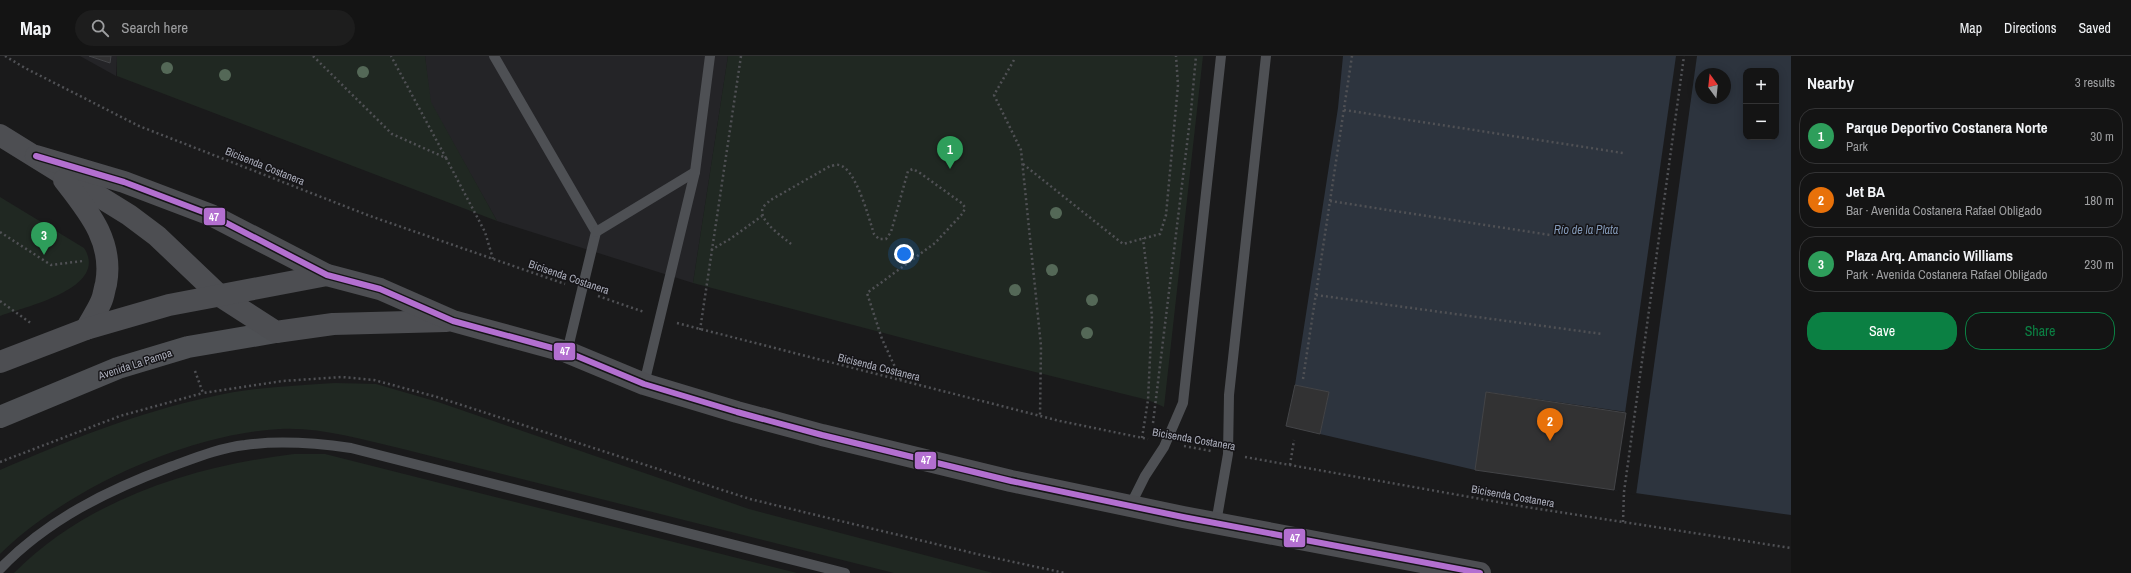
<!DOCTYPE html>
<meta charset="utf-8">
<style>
:root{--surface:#141414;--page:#1d1d1d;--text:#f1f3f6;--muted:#9d9ea0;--line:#333334;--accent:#0b8043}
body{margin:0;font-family:"Archivo Narrow",sans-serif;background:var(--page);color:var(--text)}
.controls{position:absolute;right:12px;top:12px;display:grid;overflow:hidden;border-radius:8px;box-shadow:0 2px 10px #0003}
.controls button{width:36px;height:36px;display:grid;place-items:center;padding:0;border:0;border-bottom:1px solid var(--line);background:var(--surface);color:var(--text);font:20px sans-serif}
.compass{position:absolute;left:1695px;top:12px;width:36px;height:36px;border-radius:50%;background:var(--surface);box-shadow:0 2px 10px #0003;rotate:345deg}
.you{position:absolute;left:904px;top:198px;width:14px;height:14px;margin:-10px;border:3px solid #fff;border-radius:50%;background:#1a73e8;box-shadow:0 0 0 6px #1a73e833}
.badge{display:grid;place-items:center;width:26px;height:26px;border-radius:50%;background:var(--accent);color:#fff;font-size:13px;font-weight:700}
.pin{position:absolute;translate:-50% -33px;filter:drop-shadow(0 1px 2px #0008)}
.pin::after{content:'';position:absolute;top:21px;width:14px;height:12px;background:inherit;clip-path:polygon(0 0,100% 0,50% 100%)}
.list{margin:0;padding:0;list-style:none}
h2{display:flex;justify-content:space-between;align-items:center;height:52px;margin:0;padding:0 16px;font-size:17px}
h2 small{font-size:13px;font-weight:400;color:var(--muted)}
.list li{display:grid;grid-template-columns:26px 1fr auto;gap:12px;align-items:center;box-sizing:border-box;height:56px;margin:0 8px 8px;padding:0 8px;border:1px solid var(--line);border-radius:16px}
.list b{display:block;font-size:15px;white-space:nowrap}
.list p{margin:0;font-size:13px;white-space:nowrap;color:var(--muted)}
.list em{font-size:13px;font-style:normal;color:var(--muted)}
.actions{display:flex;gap:8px;padding:12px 16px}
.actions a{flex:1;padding:9px 0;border:1px solid var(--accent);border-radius:16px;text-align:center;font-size:14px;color:var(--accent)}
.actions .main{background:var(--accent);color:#fff}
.icon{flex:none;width:22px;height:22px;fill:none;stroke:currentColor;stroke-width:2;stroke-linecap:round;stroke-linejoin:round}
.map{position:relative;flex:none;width:1791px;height:517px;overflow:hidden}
header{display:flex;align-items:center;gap:24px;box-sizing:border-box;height:56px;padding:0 20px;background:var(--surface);border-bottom:1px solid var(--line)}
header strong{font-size:19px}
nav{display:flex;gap:22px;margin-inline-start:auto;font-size:14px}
.search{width:280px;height:36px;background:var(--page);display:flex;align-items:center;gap:10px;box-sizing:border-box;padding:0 14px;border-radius:22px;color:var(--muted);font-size:15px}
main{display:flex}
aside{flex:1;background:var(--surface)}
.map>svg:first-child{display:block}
.built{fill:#242427}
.green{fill:#202822}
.water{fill:#2d343e;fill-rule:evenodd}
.pier{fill:#1a1a1b}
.building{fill:#323233;stroke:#434447}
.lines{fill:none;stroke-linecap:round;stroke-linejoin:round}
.path{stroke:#505155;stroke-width:2.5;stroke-dasharray:2 3;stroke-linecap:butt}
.service{stroke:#4e5054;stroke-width:10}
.tertiary{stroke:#4e5054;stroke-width:22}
.secondary{stroke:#4d4e52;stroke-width:22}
.bus-1-casing{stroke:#151417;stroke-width:9}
.bus-1{stroke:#b36fd0;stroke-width:6}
.tree{fill:#546857}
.labels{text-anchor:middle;stroke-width:3;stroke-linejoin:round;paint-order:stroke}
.street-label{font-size:11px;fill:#acafbc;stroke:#151417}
.water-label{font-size:12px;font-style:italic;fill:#8399b7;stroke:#151417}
.line-badge{stroke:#151417;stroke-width:1.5}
.badge-label{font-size:11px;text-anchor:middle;font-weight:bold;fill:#fff}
</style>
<header>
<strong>Map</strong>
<div class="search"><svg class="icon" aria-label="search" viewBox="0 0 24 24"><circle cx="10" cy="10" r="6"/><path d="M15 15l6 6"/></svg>Search here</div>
<nav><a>Map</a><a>Directions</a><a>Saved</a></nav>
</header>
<main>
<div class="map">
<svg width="1791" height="517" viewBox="0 0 1791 517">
<rect width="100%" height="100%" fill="#1a1a1b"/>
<g class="built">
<polygon points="80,0 117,0 116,20"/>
<polygon points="425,0 728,0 693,227 497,165 430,46"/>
</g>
<g class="green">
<polygon points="117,0 425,0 431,46 497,165 117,20"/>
<polygon points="728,0 1203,0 1164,351 1148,344 975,301 693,227"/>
<path d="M0 141 84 192C110 232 25 251 0 260Z"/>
<path d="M335 327 376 328 438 346 749 453 993 517H894L399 392C360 383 320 371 280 373 187 378 66 433 0 498V414C67 385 139 356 210 341 251 331 293 330 335 327Z"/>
<path d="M294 398H325L797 517H14C87 443 194 410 294 398Z"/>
</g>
<path class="water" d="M1343 0H1791V459L1614 434 1626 356 1487 336 1475 414 1320 378 1329 336 1295 329 1338 52ZM1746 15H1776V81H1746ZM1701 18H1725V42H1701Z"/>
<polygon class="pier" points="1676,0 1697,0 1636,439 1614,434"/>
<g class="building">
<polygon points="89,0 111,0 110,7"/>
<polygon points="1295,329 1329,336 1320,378 1286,370"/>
<polygon points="1486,336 1626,357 1614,434 1475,414"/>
</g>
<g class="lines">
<g class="path">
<polyline points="5,0 25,12 139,70 370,160 565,228"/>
<polyline points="313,0 392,78 446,102 391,0"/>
<polyline points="1014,4 994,39 1021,94 1041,290 1040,360"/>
<polyline points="1344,54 1623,97"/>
<polyline points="446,102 485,176 493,203"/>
<polyline points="1023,108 1123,188 1160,178 1166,159 1178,29 1176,0"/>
<polyline points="1330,145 1550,179"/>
<polyline points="0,176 51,209 83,205"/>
<path d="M791 188C783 181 757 164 763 152 764 149 768 147 769 145L830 110C832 110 837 108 839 109 856 112 869 163 874 178L879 183H886L891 176 908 115 913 113 920 117 963 148 965 152 963 157 935 187 867 237 882 283 901 324"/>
<polyline points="711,194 730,183 762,160"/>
<polyline points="1316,239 1602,278"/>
<polyline points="598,240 644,256"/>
<polyline points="0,245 32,268"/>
<polyline points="677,267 1060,365 1148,383"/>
<polyline points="700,274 741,0"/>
<polyline points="195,315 203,337 283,325 342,321 374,324 437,341 750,443 981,499 1065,517"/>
<polyline points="1303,323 1352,0"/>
<polyline points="1153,367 1191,55 1196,0"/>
<polyline points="1142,382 1148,344 1152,260 1143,182"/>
<polyline points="1184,390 1211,395"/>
<polyline points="1245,401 1526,451 1791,492"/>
<polyline points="0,406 120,360 203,337"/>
<polyline points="1290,409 1294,384"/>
<polyline points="1623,466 1624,436 1684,0"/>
</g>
<g class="service">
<polyline points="494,0 596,176 567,296"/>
<polyline points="596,176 695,116"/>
<polyline points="644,328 695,116 710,0"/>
<polyline points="1130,450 1145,420 1164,391 1183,347 1221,0"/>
<polyline points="1216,467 1228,398 1229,339 1266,0"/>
<path d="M0 513C47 464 108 434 170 411 195 402 219 392 245 389 281 384 316 387 351 392L845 517"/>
</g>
<polyline class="tertiary" points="0,361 118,312 188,291 276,276"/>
<g class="secondary">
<polyline points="0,79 129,159 157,180 220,240 276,276 333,268 446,265"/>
<polyline points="36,100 124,126 211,159 327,219 380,233 453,265 567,296 644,328 737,356 822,379 1011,425 1183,461 1480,517"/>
<path d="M64 124C88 155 114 185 106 228 104 234 104 240 101 246 97 255 91 264 86 273"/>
<polyline points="0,306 86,273 169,249 327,219"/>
</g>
<g class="bus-1-casing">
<polyline id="bus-1" points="36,100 124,126 211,159 327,219 380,233 453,265 567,296 644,328 737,356 822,379 1011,425 1183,461 1480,517"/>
</g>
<use href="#bus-1" class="bus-1"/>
</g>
<g class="tree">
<circle cx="167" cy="12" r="6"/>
<circle cx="363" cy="16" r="6"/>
<circle cx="225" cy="19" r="6"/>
<circle cx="1056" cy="157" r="6"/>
<circle cx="1052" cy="214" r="6"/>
<circle cx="1015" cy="234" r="6"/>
<circle cx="1092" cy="244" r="6"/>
<circle cx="1087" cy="277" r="6"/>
</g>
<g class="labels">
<g class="street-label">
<text transform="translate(265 110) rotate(22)" y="4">Bicisenda Costanera</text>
<text transform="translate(569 221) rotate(19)" y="4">Bicisenda Costanera</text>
<text transform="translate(135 308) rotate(-18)" y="4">Avenida La Pampa</text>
<text transform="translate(879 311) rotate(14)" y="4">Bicisenda Costanera</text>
<text transform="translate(1194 383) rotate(10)" y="4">Bicisenda Costanera</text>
<text transform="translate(1513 440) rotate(10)" y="4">Bicisenda Costanera</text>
</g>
<g class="water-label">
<text x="1586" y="178">Río de la Plata</text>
</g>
</g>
<g class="line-badge">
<rect x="203" y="151" width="23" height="19" rx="4" fill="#b36fd0"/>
<rect x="553" y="286" width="23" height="19" rx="4" fill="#b36fd0"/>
<rect x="914" y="395" width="23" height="19" rx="4" fill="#b36fd0"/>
<rect x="1283" y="472" width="23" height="20" rx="4" fill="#b36fd0"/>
</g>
<g class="badge-label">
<text x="214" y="165">47</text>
<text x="565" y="299">47</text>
<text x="926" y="408">47</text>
<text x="1295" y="486">47</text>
</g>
</svg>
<div class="controls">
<button>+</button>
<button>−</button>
</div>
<svg class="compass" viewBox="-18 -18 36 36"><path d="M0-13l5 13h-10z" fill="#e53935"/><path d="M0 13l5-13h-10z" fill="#9d9ea0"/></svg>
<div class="you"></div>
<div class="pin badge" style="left:950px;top:113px;background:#2e9e5b">1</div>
<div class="pin badge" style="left:1550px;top:385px;background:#e8710a">2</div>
<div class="pin badge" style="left:44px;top:199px;background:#2e9e5b">3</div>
</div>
<aside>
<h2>Nearby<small>3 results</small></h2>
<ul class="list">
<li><span class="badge" style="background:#2e9e5b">1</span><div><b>Parque Deportivo Costanera Norte</b><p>Park</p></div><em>30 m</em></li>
<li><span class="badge" style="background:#e8710a">2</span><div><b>Jet BA</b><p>Bar · Avenida Costanera Rafael Obligado</p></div><em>180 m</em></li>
<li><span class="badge" style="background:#2e9e5b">3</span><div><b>Plaza Arq. Amancio Williams</b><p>Park · Avenida Costanera Rafael Obligado</p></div><em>230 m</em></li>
</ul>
<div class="actions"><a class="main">Save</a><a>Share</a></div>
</aside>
</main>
